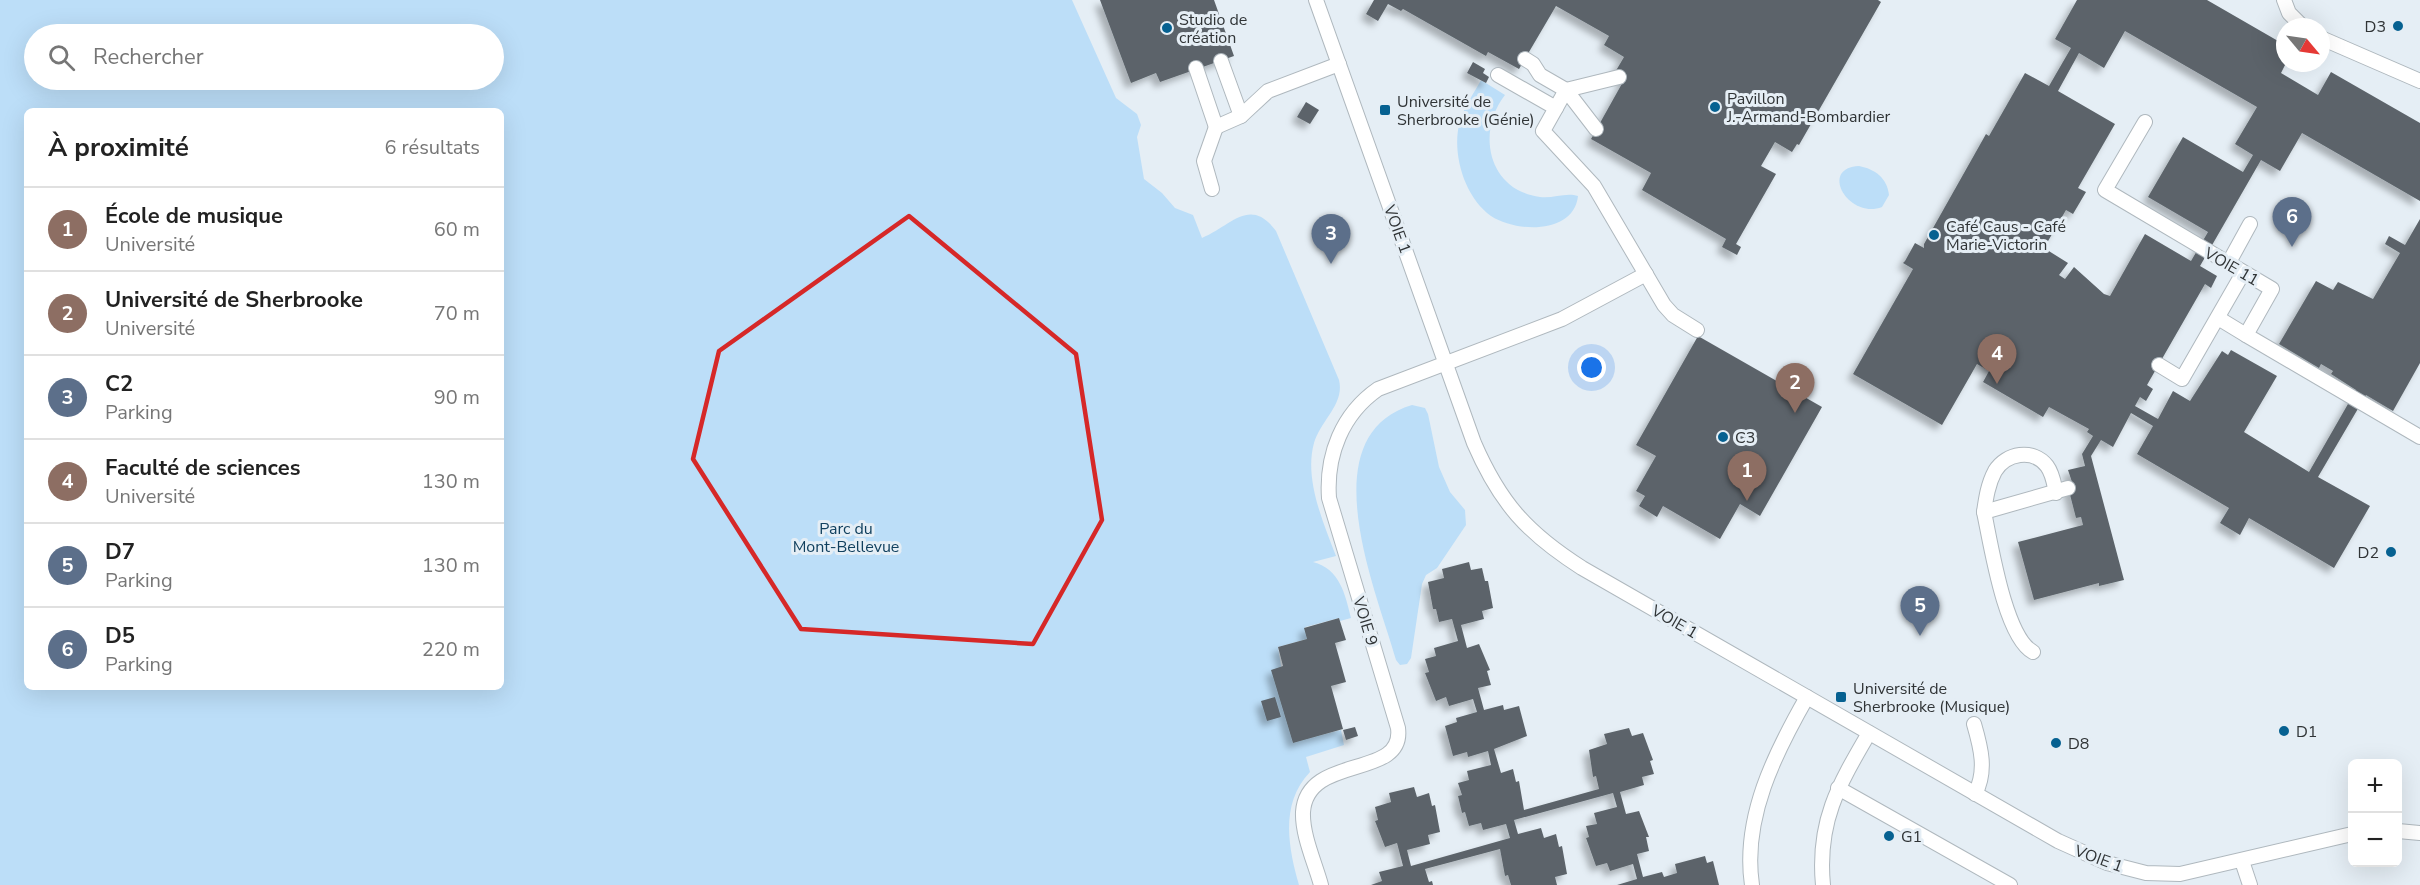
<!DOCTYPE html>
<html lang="fr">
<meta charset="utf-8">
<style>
:root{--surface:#fff;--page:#f6f6f6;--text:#222;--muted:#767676;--line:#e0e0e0;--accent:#d93025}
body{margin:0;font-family:"Nunito Sans",sans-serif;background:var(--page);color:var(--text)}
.controls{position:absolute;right:18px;bottom:18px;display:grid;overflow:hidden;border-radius:9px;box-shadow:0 6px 24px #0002}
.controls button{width:54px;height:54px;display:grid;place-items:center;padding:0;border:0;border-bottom:2px solid var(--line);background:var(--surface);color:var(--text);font:30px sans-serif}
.compass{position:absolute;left:2276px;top:18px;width:54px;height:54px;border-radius:50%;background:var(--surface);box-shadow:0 6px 24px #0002;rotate:119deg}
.you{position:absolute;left:1592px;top:368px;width:21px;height:21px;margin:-15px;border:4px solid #fff;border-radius:50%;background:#1a73e8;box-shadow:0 0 0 9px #1a73e833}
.badge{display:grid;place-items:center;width:39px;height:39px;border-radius:50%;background:var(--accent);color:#fff;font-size:20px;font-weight:700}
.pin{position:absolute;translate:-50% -50px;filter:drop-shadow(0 2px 3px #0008)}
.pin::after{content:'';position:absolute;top:32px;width:21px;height:18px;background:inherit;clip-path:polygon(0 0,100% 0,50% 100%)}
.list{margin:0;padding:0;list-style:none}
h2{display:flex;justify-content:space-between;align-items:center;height:78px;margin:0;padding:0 24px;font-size:26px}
h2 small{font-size:20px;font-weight:400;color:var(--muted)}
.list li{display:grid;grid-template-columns:39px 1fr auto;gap:18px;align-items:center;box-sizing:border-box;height:84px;padding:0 24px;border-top:2px solid var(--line)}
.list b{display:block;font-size:22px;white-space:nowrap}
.list p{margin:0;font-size:20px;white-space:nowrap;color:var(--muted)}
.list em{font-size:20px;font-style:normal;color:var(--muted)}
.icon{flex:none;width:33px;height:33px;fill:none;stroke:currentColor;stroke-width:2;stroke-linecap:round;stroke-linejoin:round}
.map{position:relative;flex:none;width:2420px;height:885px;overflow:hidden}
.search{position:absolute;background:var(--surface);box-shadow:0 6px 24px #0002;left:24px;top:24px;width:480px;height:66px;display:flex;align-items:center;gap:15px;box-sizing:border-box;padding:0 21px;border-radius:33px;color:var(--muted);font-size:22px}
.panel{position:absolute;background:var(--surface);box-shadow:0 6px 24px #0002;left:24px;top:108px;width:480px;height:582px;border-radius:9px}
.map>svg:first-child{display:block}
.green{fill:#bcdef8;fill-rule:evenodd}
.building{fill:#5c646a;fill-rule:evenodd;filter:url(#shadow)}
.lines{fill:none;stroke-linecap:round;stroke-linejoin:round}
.lane-casing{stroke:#afb8be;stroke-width:16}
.lane{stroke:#fff;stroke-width:14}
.marked{fill:none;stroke:#d62828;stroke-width:4.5;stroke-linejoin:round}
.poi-dot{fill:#066191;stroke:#e5eef5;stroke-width:2}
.labels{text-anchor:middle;stroke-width:6;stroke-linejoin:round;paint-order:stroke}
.poi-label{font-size:16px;fill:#303436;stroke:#e5eef5;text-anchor:start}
.street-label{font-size:16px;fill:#303436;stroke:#e5eef5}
.park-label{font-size:16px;fill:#11405e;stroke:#e5eef5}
</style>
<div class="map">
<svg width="2420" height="885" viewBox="0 0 2420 885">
<defs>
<filter id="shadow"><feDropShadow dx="-5.5" dy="5.5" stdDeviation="3" flood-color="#0004"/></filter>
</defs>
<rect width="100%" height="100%" fill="#e5eef5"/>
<g class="green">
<path d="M0 0H1072L1116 98 1137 114 1141 125 1137 137 1144 179 1162 193 1175 208 1193 215 1202 238C1231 226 1250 196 1276 231L1339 380C1345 404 1320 421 1314 443 1304 479 1323 522 1336 556L1313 562C1340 569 1345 594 1351 618L1340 621 1339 618 1305 627 1307 639 1278 647 1293 742 1341 730 1344 745 1306 757 1310 772C1280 803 1288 847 1299 885H0ZM34 34H494V80H34ZM27 111H501V687H27Z"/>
<path d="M1481 80 1505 95C1476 132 1488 190 1540 197 1552 199 1566 192 1578 196 1574 234 1517 233 1491 216 1464 197 1451 152 1460 121 1464 107 1474 93 1481 80Z"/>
<path d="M1859 166C1875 169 1887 178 1889 195L1882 207C1849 220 1818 168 1859 166Z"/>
<path d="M1412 405 1425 408 1428 414 1439 467 1450 492 1465 510 1466 525 1437 568 1426 575 1422 584 1411 658 1407 664 1400 665 1396 660C1377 592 1309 436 1412 405Z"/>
</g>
<g class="building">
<polygon points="1100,0 1214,0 1234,56 1160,82 1156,73 1131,83"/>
<polygon points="1374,0 1878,0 1881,2 1799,145 1797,144 1792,152 1775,142 1761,166 1776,174 1736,244 1741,247 1737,255 1722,247 1726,239 1642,190 1651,173 1591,139 1624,80 1614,74 1624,57 1604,45 1609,36 1556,6 1519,69 1488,52 1486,56 1403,9 1401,11 1388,4 1378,21 1366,14"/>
<path d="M2077 0H2207L2285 45 2286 63 2281 73 2318 95 2331 72 2420 123V201L2302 133 2280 171 2261 160 2200 266 2217 276 2211 288 2205 284 2151 378 2147 385 2153 389 2146 401 2140 397 2135 406 2158 419 2173 391 2190 401 2222 351 2228 355 2231 350 2277 376 2244 432 2309 472 2356 390 2331 374 2333 371 2321 364 2319 368 2279 344 2316 281 2333 290 2338 282 2373 299 2400 253 2385 244 2389 236 2405 245 2420 219V363L2393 411 2366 395 2318 477 2370 506 2334 568 2249 518 2240 535 2220 523 2229 508 2137 454 2153 426 2131 413 2113 447 2101 440 2091 456 2124 580 2099 586V583L2034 600 2018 542 2083 525 2081 517 2076 518 2067 483 2072 482 2068 470 2085 466 2082 454 2093 436 2087 432 2089 429 2049 407 2043 417 1983 382 1989 371 1977 364 1942 425 1853 374 1913 269 1903 263 1905 261 1915 243 1924 248V244L1986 134 1989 136 2025 73 2049 86 2071 48 2055 39ZM2125 31 2257 107 2235 144 2253 155 2243 172 2183 137 2148 197 2208 232 2191 261 2145 234 2110 296 2104 294 2074 267 2065 279 2059 275 2068 263 2044 248 2066 210 2073 214 2086 192 2078 188 2115 124 2058 91 2079 53 2104 68Z"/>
<polygon points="1473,62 1485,69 1483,73 1489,77 1486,83 1467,73"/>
<polygon points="1306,102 1319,110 1310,124 1297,117"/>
<polygon points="1698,336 1822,407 1760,516 1740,504 1720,539 1663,506 1657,517 1639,506 1645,496 1636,491 1656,456 1636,445"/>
<polygon points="1469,562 1471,570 1482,568 1485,581 1488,581 1493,608 1482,611 1484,619 1461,625 1467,648 1479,644 1490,670 1487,671 1491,685 1478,688 1484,710 1503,705 1504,710 1519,706 1527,736 1494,749 1501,773 1513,769 1516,782 1519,781 1524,810 1599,789 1596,776 1593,777 1589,750 1607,744 1604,734 1629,728 1632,736 1643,733 1653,760 1650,761 1654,774 1642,777 1644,785 1620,792 1626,814 1639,811 1649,837 1646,837 1649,851 1637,854 1643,877 1662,872 1664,877 1677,873 1675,864 1705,856 1707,863 1713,861 1719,885 1617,885 1637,879 1633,864 1610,871 1607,863 1596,866 1586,838 1589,837 1586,826 1597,824 1594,813 1617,807 1613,793 1514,820 1518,834 1541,828 1544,838 1556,834 1559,847 1562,846 1567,874 1555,877 1557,885 1511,885 1508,875 1505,876 1500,849 1425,869 1429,882 1432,881 1433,885 1371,885 1382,881 1379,872 1403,866 1397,843 1385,847 1375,821 1378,820 1375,807 1391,802 1389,793 1414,787 1417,797 1429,793 1432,806 1435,805 1440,832 1428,835 1430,844 1407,850 1411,866 1510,838 1506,824 1483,830 1481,823 1469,826 1465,812 1462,813 1458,796 1462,795 1458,783 1469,780 1467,771 1491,765 1488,751 1468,757 1467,752 1453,756 1445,726 1457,722 1456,718 1477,712 1473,699 1449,706 1446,697 1436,701 1425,673 1429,672 1425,659 1436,656 1434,648 1458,641 1452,619 1439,622 1436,609 1433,609 1428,582 1444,578 1442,569"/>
<polygon points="1339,618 1346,640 1335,643 1346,682 1331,686 1343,729 1293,743 1271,670 1283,666 1278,647 1307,639 1304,628"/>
<polygon points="1275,697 1281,717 1267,721 1261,701"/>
<polygon points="1355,727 1358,736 1346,740 1343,730"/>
</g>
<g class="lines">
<g class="lane-casing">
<g id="lane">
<path d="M1316 0 1474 443C1500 503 1527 533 1582 568L2058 841 2107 863 2146 873 2180 874 2352 834"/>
<polyline points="2284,0 2289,13 2303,27"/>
<polyline points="2321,38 2420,81"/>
<polyline points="1525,59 1533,64 1540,75 1566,90 1596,129"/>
<polyline points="1221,61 1241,116"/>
<polyline points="1196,68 1216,127 1241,116 1268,91 1339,64"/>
<polyline points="1498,75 1556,108"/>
<polyline points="1619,77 1566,90 1543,131 1594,186 1664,305 1673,315 1697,330"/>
<polyline points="2145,122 2105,190 2272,289 2246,335 2420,437"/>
<polyline points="1212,189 1204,161 1216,127"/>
<polyline points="2228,264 2250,224"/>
<polyline points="2218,318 2246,335"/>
<polyline points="2159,365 2182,379 2243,273"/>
<polyline points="1984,512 2068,488"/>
<path d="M2033 652C2005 637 1991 545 1984 512 1986 498 1988 484 1995 471 2006 453 2033 448 2047 466 2053 474 2054 484 2056 493"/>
<path d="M1974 724C1981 748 1987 771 1975 794"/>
<polyline points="1838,788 2010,885"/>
<polyline points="2398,831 2420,833"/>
<polyline points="2242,861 2250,885"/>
<path d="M1321 885C1315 863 1302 835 1303 812 1307 753 1405 780 1398 728L1329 498C1326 455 1342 414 1378 389L1562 319 1646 274"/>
<path d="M1752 885C1742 818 1775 753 1807 697"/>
<path d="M1823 885C1817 822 1838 786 1869 733"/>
</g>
</g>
<use href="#lane" class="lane"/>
</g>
<path class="marked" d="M909 216 1076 354 1102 520 1033 644 801 629 693 459 719 351Z"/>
<g class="poi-dot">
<circle cx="2398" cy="26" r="6"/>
<circle cx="1167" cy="28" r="6"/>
<circle cx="1715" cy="107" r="6"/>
<rect x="1379" y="104" width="12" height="12" rx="3"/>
<circle cx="1934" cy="235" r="6"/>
<circle cx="1723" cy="437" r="6"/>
<circle cx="2391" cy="552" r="6"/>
<rect x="1835" y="691" width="12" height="12" rx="3"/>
<circle cx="2284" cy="731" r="6"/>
<circle cx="2056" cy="743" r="6"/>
<circle cx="1889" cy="836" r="6"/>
</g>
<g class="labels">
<g class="poi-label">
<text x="1179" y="25">Studio de<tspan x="1179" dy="18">création</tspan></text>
<text x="2386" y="32" text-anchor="end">D3</text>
<text x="1727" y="104">Pavillon<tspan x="1727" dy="18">J.-Armand-Bombardier</tspan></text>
<text x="1397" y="107">Université de<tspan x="1397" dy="18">Sherbrooke (Génie)</tspan></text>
<text x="1946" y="232">Café Caus - Café<tspan x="1946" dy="18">Marie-Victorin</tspan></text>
<text x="1735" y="443">C3</text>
<text x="2379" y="558" text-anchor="end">D2</text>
<text x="1853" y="694">Université de<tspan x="1853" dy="18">Sherbrooke (Musique)</tspan></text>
<text x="2296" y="737">D1</text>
<text x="2068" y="749">D8</text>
<text x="1901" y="842">G1</text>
</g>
<g class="street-label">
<text transform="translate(1398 229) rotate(70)" y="6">VOIE 1</text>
<text transform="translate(2232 266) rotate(30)" y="6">VOIE 11</text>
<text transform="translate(1366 621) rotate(73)" y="6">VOIE 9</text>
<text transform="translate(1675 621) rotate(30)" y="6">VOIE 1</text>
<text transform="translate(2099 858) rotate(20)" y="6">VOIE 1</text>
</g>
<g class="park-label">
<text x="846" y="534">Parc du<tspan x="846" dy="18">Mont-Bellevue</tspan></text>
</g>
</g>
</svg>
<div class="controls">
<button>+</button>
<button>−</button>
</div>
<svg class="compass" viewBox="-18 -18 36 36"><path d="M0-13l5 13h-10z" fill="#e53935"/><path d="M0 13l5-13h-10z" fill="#767676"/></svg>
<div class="you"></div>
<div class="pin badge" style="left:1747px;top:501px;background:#8d6e63">1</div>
<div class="pin badge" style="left:1795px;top:413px;background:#8d6e63">2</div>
<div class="pin badge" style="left:1331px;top:264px;background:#5c6f8a">3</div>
<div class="pin badge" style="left:1997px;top:384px;background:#8d6e63">4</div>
<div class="pin badge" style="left:1920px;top:636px;background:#5c6f8a">5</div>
<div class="pin badge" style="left:2292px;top:247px;background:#5c6f8a">6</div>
<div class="search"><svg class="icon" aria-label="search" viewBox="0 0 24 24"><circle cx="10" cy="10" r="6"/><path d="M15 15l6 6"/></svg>Rechercher</div>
<section class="panel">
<h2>À proximité<small>6 résultats</small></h2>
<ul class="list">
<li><span class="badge" style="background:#8d6e63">1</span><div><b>École de musique</b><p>Université</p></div><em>60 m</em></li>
<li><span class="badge" style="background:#8d6e63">2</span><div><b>Université de Sherbrooke</b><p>Université</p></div><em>70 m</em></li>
<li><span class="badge" style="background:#5c6f8a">3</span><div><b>C2</b><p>Parking</p></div><em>90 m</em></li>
<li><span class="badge" style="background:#8d6e63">4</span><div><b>Faculté de sciences</b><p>Université</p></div><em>130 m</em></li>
<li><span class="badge" style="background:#5c6f8a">5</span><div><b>D7</b><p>Parking</p></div><em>130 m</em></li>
<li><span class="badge" style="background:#5c6f8a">6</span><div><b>D5</b><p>Parking</p></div><em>220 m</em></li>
</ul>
</section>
</div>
